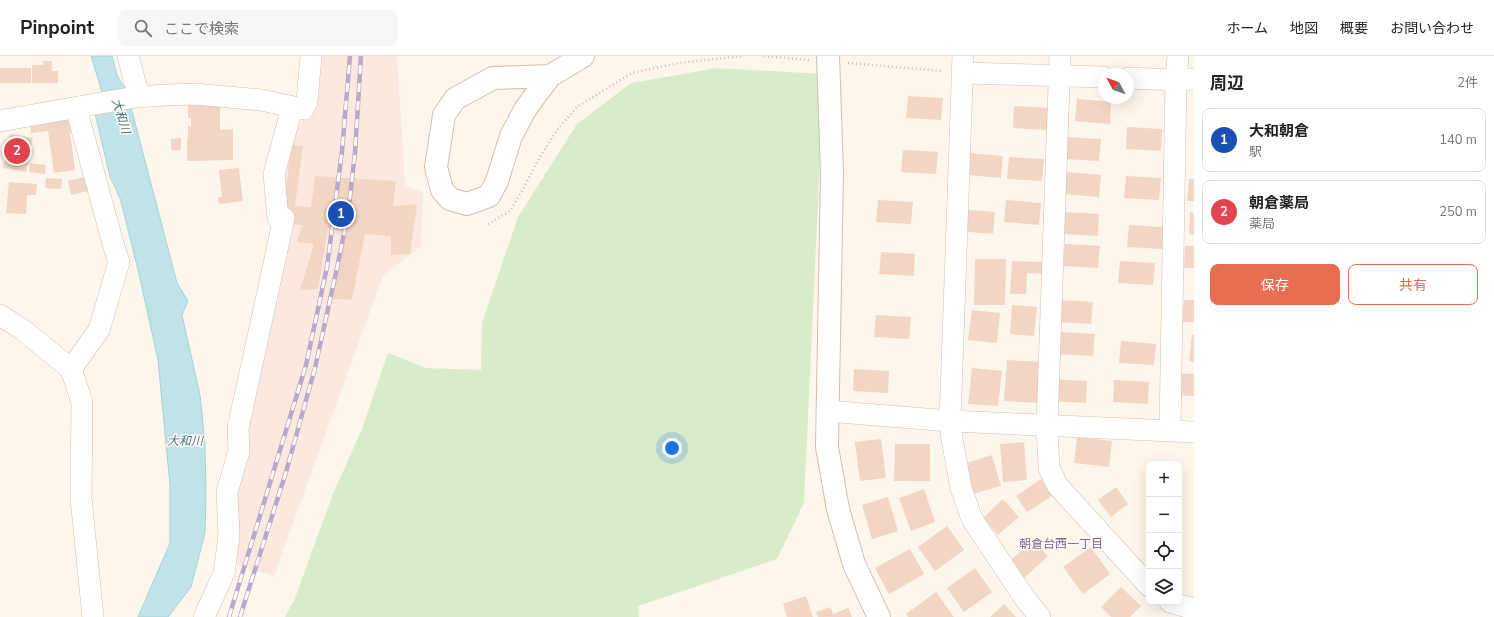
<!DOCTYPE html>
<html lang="ja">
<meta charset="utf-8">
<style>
:root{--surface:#fff;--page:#f6f6f6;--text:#222;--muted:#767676;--line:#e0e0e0;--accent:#e76f51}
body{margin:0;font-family:"Nunito Sans","Noto Sans JP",sans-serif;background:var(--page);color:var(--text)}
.controls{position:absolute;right:12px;bottom:12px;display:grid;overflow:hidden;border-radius:8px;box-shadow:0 4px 16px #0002}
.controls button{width:36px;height:36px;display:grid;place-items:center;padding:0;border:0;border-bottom:1px solid var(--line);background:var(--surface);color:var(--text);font:20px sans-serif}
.compass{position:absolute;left:1098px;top:12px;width:36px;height:36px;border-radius:50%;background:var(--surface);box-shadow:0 4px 16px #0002;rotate:311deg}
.you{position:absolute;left:672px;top:392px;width:14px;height:14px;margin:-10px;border:3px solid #fff;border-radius:50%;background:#1a73e8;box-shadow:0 0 0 6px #1a73e833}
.badge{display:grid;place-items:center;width:26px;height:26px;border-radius:50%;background:var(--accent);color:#fff;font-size:13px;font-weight:700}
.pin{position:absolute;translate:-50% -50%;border:2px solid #fff;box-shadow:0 1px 4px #0006}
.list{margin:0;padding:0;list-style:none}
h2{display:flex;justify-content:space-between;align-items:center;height:52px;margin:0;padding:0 16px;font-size:17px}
h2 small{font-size:13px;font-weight:400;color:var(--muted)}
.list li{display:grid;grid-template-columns:26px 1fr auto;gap:12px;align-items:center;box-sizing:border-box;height:64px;margin:0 8px 8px;padding:0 8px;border:1px solid var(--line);border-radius:8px}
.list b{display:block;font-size:15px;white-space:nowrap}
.list p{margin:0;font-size:13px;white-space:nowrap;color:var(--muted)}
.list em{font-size:13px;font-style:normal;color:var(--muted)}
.actions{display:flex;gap:8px;padding:12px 16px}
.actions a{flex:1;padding:9px 0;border:1px solid var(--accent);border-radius:8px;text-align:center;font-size:14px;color:var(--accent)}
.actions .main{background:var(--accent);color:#fff}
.icon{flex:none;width:22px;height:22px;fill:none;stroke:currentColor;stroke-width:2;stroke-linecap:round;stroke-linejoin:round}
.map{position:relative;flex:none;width:1194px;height:561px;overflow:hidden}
header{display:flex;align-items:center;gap:24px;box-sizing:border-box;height:56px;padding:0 20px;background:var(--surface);border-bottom:1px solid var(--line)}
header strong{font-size:19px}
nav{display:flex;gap:22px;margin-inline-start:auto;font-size:14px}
.search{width:280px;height:36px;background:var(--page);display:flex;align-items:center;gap:10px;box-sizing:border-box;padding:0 14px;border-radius:8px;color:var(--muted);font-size:15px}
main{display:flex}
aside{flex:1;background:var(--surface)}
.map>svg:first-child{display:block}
.commercial{fill:#fde8e0}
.green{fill:#d8ecc9}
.water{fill:#bfe3e8;stroke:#a5d3da}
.building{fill:#f3d5c3}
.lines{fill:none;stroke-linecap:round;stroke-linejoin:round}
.minor-casing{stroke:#d1beb0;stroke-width:22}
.tertiary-casing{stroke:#d1beb0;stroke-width:24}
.path{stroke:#d9b8a5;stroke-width:2.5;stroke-dasharray:1 3;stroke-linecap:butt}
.minor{stroke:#fff;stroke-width:21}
.tertiary{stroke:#fff;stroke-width:22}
.rail-casing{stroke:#b9a8c9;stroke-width:4.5}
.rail{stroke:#fffaf3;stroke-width:3;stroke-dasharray:9;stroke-linecap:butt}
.labels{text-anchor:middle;stroke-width:3;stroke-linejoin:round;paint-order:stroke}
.water-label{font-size:12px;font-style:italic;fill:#437c86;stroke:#fffaf3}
.neighbourhood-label{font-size:12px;fill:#846695;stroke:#fffaf3}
</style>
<header>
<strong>Pinpoint</strong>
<div class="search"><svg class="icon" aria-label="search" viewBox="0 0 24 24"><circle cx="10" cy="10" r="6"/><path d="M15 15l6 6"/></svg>ここで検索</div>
<nav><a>ホーム</a><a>地図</a><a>概要</a><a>お問い合わせ</a></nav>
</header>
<main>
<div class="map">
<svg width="1194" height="561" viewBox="0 0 1194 561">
<rect width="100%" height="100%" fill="#fdf6ec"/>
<polygon class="commercial" points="316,0 397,0 405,129 423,136 421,190 383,220 274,520 232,508 233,441 242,370 286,177 269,172 295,76 312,48"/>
<polygon class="green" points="717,12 824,18 804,447 777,503 638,550 639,561 285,561 294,545 333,438 362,373 388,297 426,312 481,314 482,267 518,161 577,68 631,27"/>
<polygon class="water" points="91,0 112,0 117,19 127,36 177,227 188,245 182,259 200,339 205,388 206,439 205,477 191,531 168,561 138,561 170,487 170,429 158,304 139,218 120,142 110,121 91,40 102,36"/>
<g class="building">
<polygon points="43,5 52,5 52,15 58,15 58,27 32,27 32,9 43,9"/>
<rect x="0" y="12" width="31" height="15"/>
<polygon points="908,40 943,42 941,64 906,62"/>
<polygon points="1077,43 1111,46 1110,68 1075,65"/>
<polygon points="192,46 220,48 220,74 233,73 233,104 187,105 187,82 188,82 188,70 191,70 191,62 188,62 188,49 192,49"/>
<polygon points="1014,50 1049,52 1048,74 1013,72"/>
<polygon points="72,60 75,76 70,76 75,114 54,117 48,75 31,77 30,66"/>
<polygon points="1127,71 1162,73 1161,95 1126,93"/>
<polygon points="10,78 33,82 26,116 3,112"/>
<polygon points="1066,81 1101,83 1099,105 1065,103"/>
<polygon points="181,82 181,94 171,94 171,83"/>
<polygon points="292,89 303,90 295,150 311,151 315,120 396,125 393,150 417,148 410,198 391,199 391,180 365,178 352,244 328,242 346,175 328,172 318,233 300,234 314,188 297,186 302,169 286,168 282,159"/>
<polygon points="903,94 938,96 936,118 901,116"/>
<polygon points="968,97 1003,100 1001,122 967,119"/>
<polygon points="1009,101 1044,103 1042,125 1007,123"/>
<polygon points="30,107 46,109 45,118 29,116"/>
<polygon points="239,112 243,145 219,148 218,141 222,141 219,114"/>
<polygon points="1066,116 1101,119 1099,141 1065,138"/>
<polygon points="88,120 91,134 71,139 68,125"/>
<polygon points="1126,120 1161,122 1159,144 1124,142"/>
<polygon points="46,122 62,123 61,133 45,132"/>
<polygon points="1189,123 1194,123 1194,145 1187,145"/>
<polygon points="9,126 37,128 36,139 27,139 26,158 6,157"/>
<polygon points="878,144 913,146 911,168 876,166"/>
<polygon points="1006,144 1041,147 1039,169 1004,166"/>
<polygon points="960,153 995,156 993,178 958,175"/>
<polygon points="1064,156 1099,158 1098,180 1063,178"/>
<polygon points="1190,156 1194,157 1194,179 1189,178"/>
<polygon points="1129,169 1164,171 1162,193 1127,191"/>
<polygon points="1065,188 1100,190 1098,212 1063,210"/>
<polygon points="1185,190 1194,190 1194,212 1184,212"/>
<polygon points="881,196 915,198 914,220 879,218"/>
<polygon points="975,203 1006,203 1005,249 974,249"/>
<polygon points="1012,205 1043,206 1043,218 1027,217 1026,238 1010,238"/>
<polygon points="1120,205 1155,207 1153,229 1118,227"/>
<polygon points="1058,244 1093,246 1091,268 1057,266"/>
<polygon points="1184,244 1194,244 1194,266 1182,266"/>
<polygon points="1012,249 1037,251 1034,280 1010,278"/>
<polygon points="972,254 1000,257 997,287 968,284"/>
<polygon points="876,259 911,261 909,283 874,281"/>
<polygon points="1060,276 1095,278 1093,300 1058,298"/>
<polygon points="1192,279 1194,279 1194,306 1189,305"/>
<polygon points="1121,285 1156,288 1154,309 1119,307"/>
<polygon points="1007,304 1042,306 1039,347 1004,345"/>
<polygon points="972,312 1002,315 998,350 968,348"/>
<polygon points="854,313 889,315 888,337 853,335"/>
<polygon points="1175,317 1194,318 1194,340 1173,339"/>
<polygon points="1052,323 1087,325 1086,347 1051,345"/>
<polygon points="1114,324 1149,326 1148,348 1113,346"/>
<polygon points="1077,381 1112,385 1109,411 1074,407"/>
<polygon points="881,383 886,422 860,425 855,386"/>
<polygon points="1024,386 1027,424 1003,426 1000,388"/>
<polygon points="895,388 930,388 930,425 894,425"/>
<polygon points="992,399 1001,430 969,439 960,409"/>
<polygon points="1041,423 1052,440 1027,456 1016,440"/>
<polygon points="1116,431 1128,448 1111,461 1098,444"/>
<polygon points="924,433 935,466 911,475 899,442"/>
<polygon points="888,441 898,475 872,483 862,449"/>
<polygon points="1003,443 1019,461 998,479 983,462"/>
<polygon points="947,470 964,494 935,515 918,491"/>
<polygon points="1033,484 1048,500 1022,524 1007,508"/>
<polygon points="1091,491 1110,518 1083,538 1063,511"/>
<polygon points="910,493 924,518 889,538 875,512"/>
<polygon points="975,512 992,536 964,556 947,532"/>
<polygon points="1121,531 1141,550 1130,561 1111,561 1101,551"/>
<polygon points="936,536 954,561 908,561 906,558"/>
<polygon points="806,540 813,561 787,561 783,548"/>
<polygon points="1004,548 1016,561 990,561"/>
<polygon points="830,551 833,558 848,552 852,561 818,561 816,556"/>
</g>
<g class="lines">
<g class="minor-casing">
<g id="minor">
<polyline points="128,0 139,41"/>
<polyline points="963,0 950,365 952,383 961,432 972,463 1026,544 1040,561"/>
<polyline points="1060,0 1047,370 1049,412 1057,429 1149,530"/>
<polyline points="963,17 1104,21"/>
<polyline points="1128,22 1176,24 1194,23"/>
<polyline points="0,65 135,41 167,39 194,38 261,44 303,53 307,46 311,0"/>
<polyline points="0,259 23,274 71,313 82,346 81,442 93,561"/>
<polyline points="71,313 99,274 119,206 114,191 76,52"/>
<polyline points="827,355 950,365 1194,376"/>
<polyline points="1170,374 1176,24 1178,0"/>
<polyline points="1170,546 1194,553"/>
<polyline points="204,561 224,517 229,480 227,436 239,395 238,372 284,162 278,162 274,118 292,52"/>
</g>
</g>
<g class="tertiary-casing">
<g id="tertiary">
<polyline points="828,0 832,116 827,391 838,453 854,508 879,561"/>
<polyline points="550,20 493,22 455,43 444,59 436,111 442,134 450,143 467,148 489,140 497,125 511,80 526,52 550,20 583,0"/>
</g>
</g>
<g class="path">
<polyline points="764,0 809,4"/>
<polyline points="848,7 942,15"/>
<polyline points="488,168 510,155 522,135 537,106 557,74 578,50 632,17 678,7 743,0"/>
</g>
<use href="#minor" class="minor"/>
<use href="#tertiary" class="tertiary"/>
<g class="rail-casing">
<g id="rail">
<polyline points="229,561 306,309 327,211 342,95 350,0"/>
<polyline points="240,561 286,416 315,312 337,212 348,158 355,97 361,0"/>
</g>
</g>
<use href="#rail" class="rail"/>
</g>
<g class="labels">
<g class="water-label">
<text transform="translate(121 60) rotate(73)" y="4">大和川</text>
<text x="185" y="389">大和川</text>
</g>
<g class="neighbourhood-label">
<text x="1061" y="492">朝倉台西一丁目</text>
</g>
</g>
</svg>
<div class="controls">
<button>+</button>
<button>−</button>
<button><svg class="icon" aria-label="locate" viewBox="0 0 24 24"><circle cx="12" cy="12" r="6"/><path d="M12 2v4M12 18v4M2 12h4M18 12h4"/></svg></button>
<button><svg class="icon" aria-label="layers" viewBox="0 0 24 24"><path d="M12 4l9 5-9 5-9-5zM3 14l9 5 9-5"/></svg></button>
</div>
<svg class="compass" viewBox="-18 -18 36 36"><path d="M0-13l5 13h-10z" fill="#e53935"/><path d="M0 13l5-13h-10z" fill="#767676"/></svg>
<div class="you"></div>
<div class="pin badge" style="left:341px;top:158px;background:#1a4fb4">1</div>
<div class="pin badge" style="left:17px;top:95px;background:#e0444e">2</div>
</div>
<aside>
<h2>周辺<small>2件</small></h2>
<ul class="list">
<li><span class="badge" style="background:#1a4fb4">1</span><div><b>大和朝倉</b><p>駅</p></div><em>140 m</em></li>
<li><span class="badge" style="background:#e0444e">2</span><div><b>朝倉薬局</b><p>薬局</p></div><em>250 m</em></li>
</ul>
<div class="actions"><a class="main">保存</a><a>共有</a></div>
</aside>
</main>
